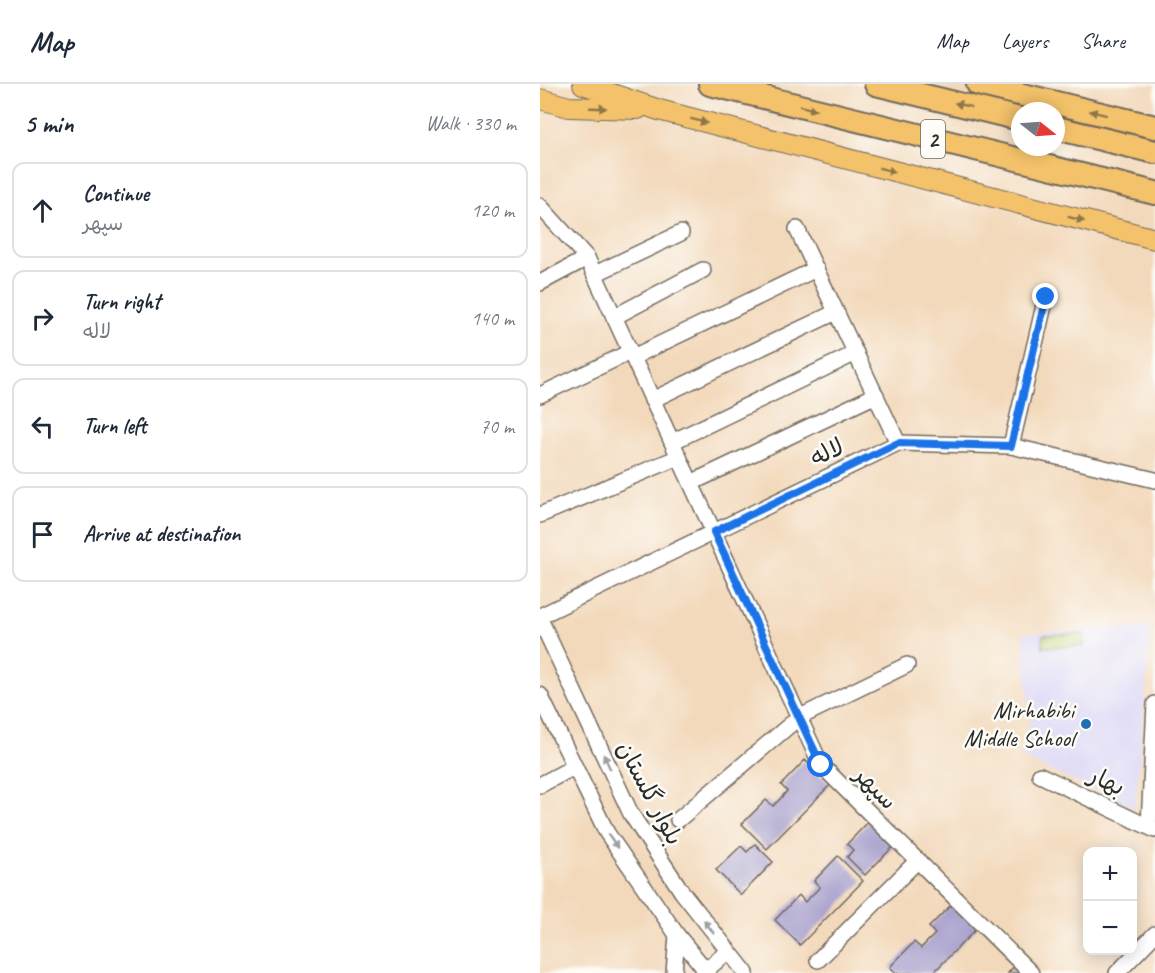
<!DOCTYPE html>
<meta charset="utf-8">
<style>
:root{--surface:#fff;--page:#f6f6f7;--text:#1f2937;--muted:#747a83;--line:#e0e1e3}
body{margin:0;font-family:Caveat,"Playpen Sans Arabic",sans-serif;background:var(--page);color:var(--text)}
.controls{position:absolute;right:18px;bottom:18px;display:grid;overflow:hidden;border-radius:12px;box-shadow:0 3px 15px #0003}
.controls button{width:54px;height:54px;display:grid;place-items:center;padding:0;border:0;border-bottom:2px solid var(--line);background:var(--surface);color:var(--text);font:30px sans-serif}
.compass{position:absolute;left:471px;top:18px;width:54px;height:54px;border-radius:50%;background:var(--surface);box-shadow:0 3px 15px #0003;rotate:107deg}
.stop{position:absolute;width:18px;height:18px;margin:-14px;border:4px solid #1a73e8;border-radius:50%;background:#fff}
.stop.end{background:#1a73e8;border-color:#fff;box-shadow:0 2px 6px #0008}
.list{margin:0;padding:0;list-style:none}
h2{display:flex;justify-content:space-between;align-items:center;height:78px;margin:0;padding:0 24px;font-size:26px}
h2 small{font-size:20px;font-weight:400;color:var(--muted)}
.list li{display:grid;grid-template-columns:39px 1fr auto;gap:18px;align-items:center;box-sizing:border-box;height:96px;margin:0 12px 12px;padding:0 12px;border:2px solid var(--line);border-radius:12px}
.list b{display:block;font-size:22px;white-space:nowrap}
.list p{margin:0;font-size:20px;white-space:nowrap;color:var(--muted)}
.list em{font-size:20px;font-style:normal;color:var(--muted)}
.icon{flex:none;width:33px;height:33px;fill:none;stroke:currentColor;stroke-width:2;stroke-linecap:round;stroke-linejoin:round}
.map{position:relative;flex:none;width:615px;height:889px;overflow:hidden}
header{display:flex;align-items:center;gap:36px;box-sizing:border-box;height:84px;padding:0 30px;background:var(--surface);border-bottom:2px solid var(--line)}
header strong{font-size:28px}
nav{display:flex;gap:33px;margin-inline-start:auto;font-size:21px}
main{display:flex}
aside{flex:1;background:var(--surface)}
.map>svg:first-child{display:block}
.built{fill:#dbd6f7}
.green{fill:#bfd579;stroke:#758052;stroke-width:1.5}
.building{fill:#aaa3ce}
.lines{fill:none;stroke-linecap:round;stroke-linejoin:round}
.minor-casing{stroke:#71685d;stroke-width:18}
.major-casing{stroke:#71685d;stroke-width:22}
.highway-casing{stroke:#71685d;stroke-width:26}
.minor{stroke:#fff;stroke-width:15}
.major{stroke:#f3c26a;stroke-width:20}
.highway{stroke:#f3c26a;stroke-width:22}
.oneway{fill:#8f764a}
.oneway2{fill:#a0a0a0}
.route{stroke:#1a73e8;stroke-width:8}
.poi-dot{fill:#1f6fb2;stroke:#fdfcf7;stroke-width:2}
.labels{text-anchor:middle;stroke-width:5;stroke-linejoin:round;paint-order:stroke}
.shield{fill:#fdfcf7;stroke:#6a6a68;stroke-width:1.5}
.shield-label{font-size:22px;font-weight:bold;fill:#2b2b2b}
.street-label{font-size:24px;fill:#2b2b2b;stroke:#fdfcf7}
.poi-label{font-size:24px;fill:#2b2b2b;stroke:#fdfcf7;text-anchor:end}
</style>
<header>
<strong>Map</strong>
<nav><a>Map</a><a>Layers</a><a>Share</a></nav>
</header>
<main>
<aside>
<h2>5 min<small>Walk · 330 m</small></h2>
<ul class="list">
<li><svg class="icon" aria-label="ahead" viewBox="0 0 24 24"><path d="M12 20V5M6 11l6-6 6 6"/></svg><div><b>Continue</b><p>سپهر</p></div><em>120 m</em></li>
<li><svg class="icon" aria-label="right" viewBox="0 0 24 24"><path d="M7 20v-9h11M14 6l5 5-5 5"/></svg><div><b>Turn right</b><p>لاله</p></div><em>140 m</em></li>
<li><svg class="icon" aria-label="left" viewBox="0 0 24 24"><path d="M17 20v-9H6M10 6l-5 5 5 5"/></svg><div><b>Turn left</b></div><em>70 m</em></li>
<li><svg class="icon" aria-label="arrive" viewBox="0 0 24 24"><path d="M6 21V4h12l-3 4 3 4H6"/></svg><div><b>Arrive at destination</b></div></li>
</ul>
</aside>
<div class="map">
<svg width="615" height="889" viewBox="0 0 615 889">
<rect width="100%" height="100%" fill="#fdfcf7"/>
<filter id="ink" filterUnits="userSpaceOnUse"><feTurbulence type="fractalNoise" baseFrequency=".0167" numOctaves="2"/><feDisplacementMap in="SourceGraphic" scale="12" xChannelSelector="R" yChannelSelector="G"/><feConvolveMatrix kernelMatrix="1 2 1 2 8 2 1 2 1" color-interpolation-filters="sRGB"/></filter>
<filter id="wash" filterUnits="userSpaceOnUse"><feTurbulence type="fractalNoise" baseFrequency=".008" numOctaves="4" result="noise"/><feDisplacementMap in="SourceGraphic" scale="24" xChannelSelector="R" yChannelSelector="G"/><feGaussianBlur stdDeviation="1.35" result="paint"/><feColorMatrix in="noise" values="0 0 0 0 0 0 0 0 0 0 0 0 0 0 0 0 0 1.4 0 .05"/><feComposite in="paint" operator="in"/></filter>
<g filter="url(#wash)">
<rect width="100%" height="100%" fill="#f3d9bb"/>
<polygon class="built" points="611,543 595,724 480,673 486,661 490,633 483,549"/>
<polygon class="green" points="544,550 544,562 503,563 503,551"/>
<g id="blocks">
<g class="building">
<polygon points="265,676 290,701 227,765 202,740 226,716 233,722 241,714 247,707 241,701"/>
<polygon points="331,735 356,760 325,791 307,773 313,766 307,760"/>
<polygon points="215,760 233,778 201,811 176,786 201,762 207,768"/>
<polygon points="298,772 323,797 260,861 235,836 259,811 265,818 280,803 274,797"/>
<polygon points="413,819 438,843 393,889 356,889 350,883 374,858 381,864 395,850 389,843"/>
<polygon points="476,880 485,889 468,889"/>
</g>
</g>
</g>
<g filter="url(#ink)">
<use href="#blocks" fill-opacity="0" stroke="#71685d" stroke-width="1.5"/>
<g class="lines">
<g class="minor-casing">
<g id="minor">
<polyline points="0,122 47,174 281,681 491,889"/>
<polyline points="257,145 358,359"/>
<polyline points="55,190 141,149"/>
<polyline points="0,199 47,174"/>
<polyline points="74,233 163,186"/>
<polyline points="93,273 276,185"/>
<polyline points="0,311 90,268"/>
<polyline points="112,316 296,228"/>
<polyline points="132,358 316,269"/>
<polyline points="471,362 506,213"/>
<polyline points="151,399 336,311"/>
<polyline points="0,431 139,373"/>
<polyline points="0,532 358,359 471,362 615,396"/>
<polyline points="0,535 91,730 142,808 206,889"/>
<polyline points="0,611 67,749 137,851 168,889"/>
<polyline points="500,691 615,746"/>
<polyline points="0,701 34,683"/>
<polyline points="138,736 258,634 367,581"/>
<polyline points="609,741 615,620"/>
<polyline points="278,876 378,776"/>
<polyline points="134,889 137,851"/>
<polyline points="163,889 187,868"/>
<polyline points="577,889 615,850"/>
</g>
</g>
<g class="major-casing">
<g id="major">
<polyline points="43,0 119,26 615,155"/>
<polyline points="0,15 29,23 98,25"/>
</g>
</g>
<g class="highway-casing">
<g id="highway">
<polyline points="170,0 615,109"/>
<polyline points="336,0 480,35"/>
<polyline points="438,0 615,43"/>
<polyline points="516,44 615,68"/>
</g>
</g>
<use href="#minor" class="minor"/>
<use href="#major" class="major"/>
<use href="#highway" class="highway"/>
</g>
<defs><path id="oneway-solid" d="M-6-.8H1V-3.2L6.5 0L1 3.2V.8H-6Z" transform="scale(1.5)"/></defs>
<g class="oneway">
<use href="#oneway-solid" transform="translate(423 21) rotate(-166)"/>
<use href="#oneway-solid" transform="translate(58 24) rotate(2)"/>
<use href="#oneway-solid" transform="translate(268 24) rotate(14)"/>
<use href="#oneway-solid" transform="translate(558 29) rotate(-166)"/>
<use href="#oneway-solid" transform="translate(159 37) rotate(15)"/>
<use href="#oneway-solid" transform="translate(347 86) rotate(15)"/>
<use href="#oneway-solid" transform="translate(536 135) rotate(15)"/>
</g>
<g class="oneway2">
<use href="#oneway-solid" transform="translate(67 678) rotate(-115)"/>
<use href="#oneway-solid" transform="translate(73 757) rotate(56)"/>
<use href="#oneway-solid" transform="translate(169 843) rotate(-127)"/>
</g>
</g>
<g class="lines" filter="url(#ink)">
<polyline class="route" points="281,681 174,448 358,359 471,362 506,213"/>
</g>
<circle class="poi-dot" cx="546" cy="640" r="6"/>
<g class="labels">
<rect class="shield" x="381" y="36" width="24" height="38" rx="4.5"/>
<g class="shield-label">
<text x="393" y="63">2</text>
</g>
<g class="street-label">
<text transform="translate(287 368) rotate(-26)" y="8">لاله</text>
<text transform="translate(567 697) rotate(25)" y="8">بهار</text>
<text transform="translate(336 704) rotate(45)" y="8">سپهر</text>
<text transform="translate(110 709) rotate(62)" y="8">بلوار گلستان</text>
</g>
<g class="poi-label">
<text x="534" y="634">Mirhabibi<tspan x="534" dy="28">Middle School</tspan></text>
</g>
</g>
</svg>
<div class="controls">
<button>+</button>
<button>−</button>
</div>
<svg class="compass" viewBox="-18 -18 36 36"><path d="M0-13l5 13h-10z" fill="#e53935"/><path d="M0 13l5-13h-10z" fill="#747a83"/></svg>
<div class="stop" style="left:281px;top:681px"></div>
<div class="stop end" style="left:506px;top:213px"></div>
</div>
</main>
